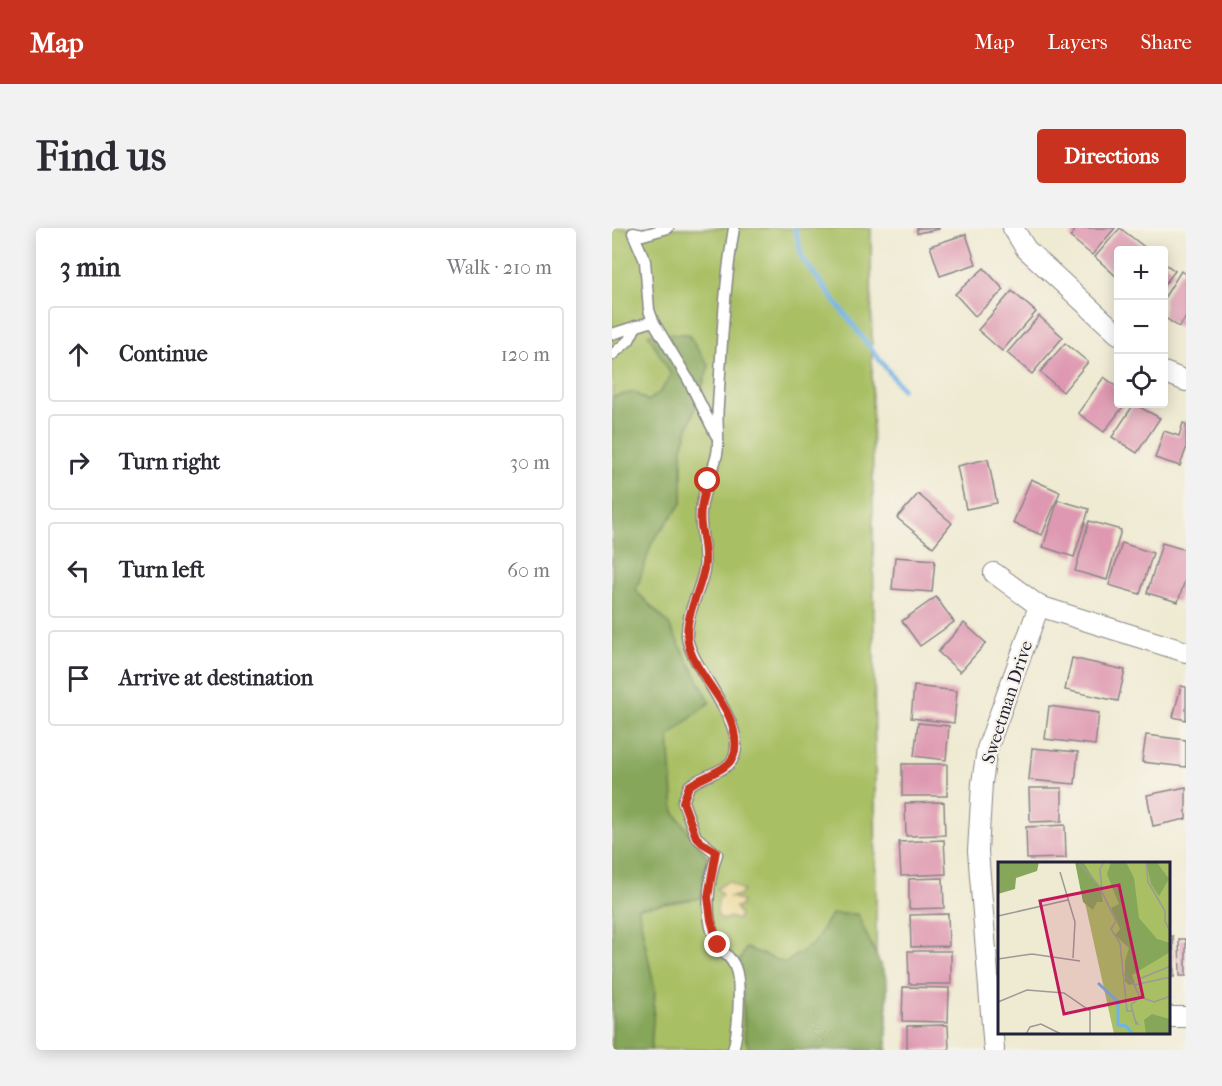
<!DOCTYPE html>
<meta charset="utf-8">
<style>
:root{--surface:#fff;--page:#f2f2f3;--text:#2b2b33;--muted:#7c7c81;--line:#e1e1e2;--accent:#c8321e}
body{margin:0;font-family:"IM FELL French Canon",serif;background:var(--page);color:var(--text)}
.controls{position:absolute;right:18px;top:18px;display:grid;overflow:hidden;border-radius:6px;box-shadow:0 3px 15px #0003}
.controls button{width:54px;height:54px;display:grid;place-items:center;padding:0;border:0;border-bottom:2px solid var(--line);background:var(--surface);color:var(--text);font:30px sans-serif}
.stop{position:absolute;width:18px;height:18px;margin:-14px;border:4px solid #c8321e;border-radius:50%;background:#fff}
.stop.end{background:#c8321e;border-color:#fff;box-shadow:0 2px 6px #0008}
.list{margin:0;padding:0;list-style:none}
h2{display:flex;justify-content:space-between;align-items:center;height:78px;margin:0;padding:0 24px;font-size:26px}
h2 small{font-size:20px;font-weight:400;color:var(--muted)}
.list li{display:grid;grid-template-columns:39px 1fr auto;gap:18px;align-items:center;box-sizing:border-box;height:96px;margin:0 12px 12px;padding:0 12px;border:2px solid var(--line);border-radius:6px}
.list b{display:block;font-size:22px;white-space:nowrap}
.list em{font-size:20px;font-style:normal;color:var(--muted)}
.icon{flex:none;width:33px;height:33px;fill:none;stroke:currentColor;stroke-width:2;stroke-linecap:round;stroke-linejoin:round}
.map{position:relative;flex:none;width:574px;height:822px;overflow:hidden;border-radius:6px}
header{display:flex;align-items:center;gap:36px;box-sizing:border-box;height:84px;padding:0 30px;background:var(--accent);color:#fff}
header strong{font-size:28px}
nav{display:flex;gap:33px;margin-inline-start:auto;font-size:21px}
.intro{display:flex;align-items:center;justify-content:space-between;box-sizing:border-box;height:144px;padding:0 36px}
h1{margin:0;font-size:42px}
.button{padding:15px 27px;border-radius:6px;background:var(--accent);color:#fff;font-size:21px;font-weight:700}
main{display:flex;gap:36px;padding:0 36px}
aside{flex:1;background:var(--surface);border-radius:6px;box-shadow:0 3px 15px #0003}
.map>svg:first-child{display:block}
.green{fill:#a8bf64;stroke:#657050;stroke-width:1.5}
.forest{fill:#86a65a;stroke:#54644a;stroke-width:1.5}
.sand{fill:#eeda9e;stroke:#887e6c;stroke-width:1.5}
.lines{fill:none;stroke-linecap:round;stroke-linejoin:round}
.stream{stroke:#70b3e5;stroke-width:5}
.building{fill:#de98b1}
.lane-casing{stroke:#888686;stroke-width:13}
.street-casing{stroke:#888686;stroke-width:22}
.lane{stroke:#fff;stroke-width:10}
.street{stroke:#fff;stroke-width:20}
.route{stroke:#c8321e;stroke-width:8}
.labels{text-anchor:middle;stroke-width:4.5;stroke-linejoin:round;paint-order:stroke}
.street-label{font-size:18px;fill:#22223b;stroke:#f7f3e8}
.inset-river{fill:none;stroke:#70b3e5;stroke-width:3}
.inset-road{fill:none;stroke:#9d9a96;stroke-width:1.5}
.view{fill:#c2185b;fill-opacity:0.15;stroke:#c2185b;stroke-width:3}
.inset-edge{fill:none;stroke:#22223b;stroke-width:3}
</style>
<header>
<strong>Map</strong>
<nav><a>Map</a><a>Layers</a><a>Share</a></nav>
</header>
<div class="intro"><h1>Find us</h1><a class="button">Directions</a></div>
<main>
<aside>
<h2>3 min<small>Walk · 210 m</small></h2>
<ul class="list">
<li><svg class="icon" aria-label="ahead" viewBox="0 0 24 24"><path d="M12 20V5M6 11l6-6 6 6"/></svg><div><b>Continue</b></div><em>120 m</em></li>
<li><svg class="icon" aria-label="right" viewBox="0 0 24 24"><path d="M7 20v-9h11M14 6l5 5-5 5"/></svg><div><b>Turn right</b></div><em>30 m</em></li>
<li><svg class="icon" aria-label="left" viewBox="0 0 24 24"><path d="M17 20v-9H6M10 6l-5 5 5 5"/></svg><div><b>Turn left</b></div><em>60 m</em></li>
<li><svg class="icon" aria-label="arrive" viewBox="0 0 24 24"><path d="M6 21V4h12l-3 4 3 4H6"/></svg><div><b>Arrive at destination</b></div></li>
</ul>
</aside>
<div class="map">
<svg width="574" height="822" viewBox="0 0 574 822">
<rect width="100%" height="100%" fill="#f7f3e8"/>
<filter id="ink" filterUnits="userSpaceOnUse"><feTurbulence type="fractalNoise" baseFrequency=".0167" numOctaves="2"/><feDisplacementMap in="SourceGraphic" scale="12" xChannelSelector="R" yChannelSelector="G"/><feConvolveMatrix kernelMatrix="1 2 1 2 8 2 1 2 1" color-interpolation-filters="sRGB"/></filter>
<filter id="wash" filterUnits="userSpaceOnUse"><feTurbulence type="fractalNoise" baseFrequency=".008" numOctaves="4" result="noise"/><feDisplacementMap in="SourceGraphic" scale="24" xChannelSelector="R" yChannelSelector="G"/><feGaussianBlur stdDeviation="1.35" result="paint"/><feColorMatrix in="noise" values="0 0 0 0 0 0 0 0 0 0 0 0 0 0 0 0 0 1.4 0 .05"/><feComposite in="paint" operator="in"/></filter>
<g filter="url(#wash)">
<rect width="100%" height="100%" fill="#efead2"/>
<polygon class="green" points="0,0 259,0 265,822 0,822"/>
<g class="forest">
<polygon points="36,106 76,106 97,138 70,219 70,275 40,314 24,363 56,395 98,474 57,508 62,584 95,629 89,670 26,680 43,763 39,822 0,822 0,169 22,164 36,173 49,163 59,147"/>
<path d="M219 686H245L275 751V822H137C127 795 136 765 125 738L134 720 173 735 202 715Z"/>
</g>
<polygon class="sand" points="116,653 131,663 128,667 118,669 130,673 129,678 123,679 128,687 125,692 118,689 110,692 105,686 106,672 110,667 105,661"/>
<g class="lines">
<polyline class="stream" points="183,0 190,30 290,161"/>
</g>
<g id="blocks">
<g class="building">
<polygon points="305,0 327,0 327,1 305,5"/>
<polygon points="465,0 503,0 480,27 458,9"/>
<polygon points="508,0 535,21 506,22 506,50 483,29"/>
<polygon points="354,6 364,36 328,48 318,18"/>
<polygon points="552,35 563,43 552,57"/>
<polygon points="372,40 392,62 363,88 343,66"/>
<polygon points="569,43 574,47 574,89 567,99 552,89 552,70"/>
<polygon points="400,63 424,84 390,123 366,102"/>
<polygon points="427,88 451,109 420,146 395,125"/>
<polygon points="453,115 476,134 451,164 428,144"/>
<polygon points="492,149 506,160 506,176 513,176 492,204 466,185"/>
<polygon points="522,176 548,190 525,225 500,209"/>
<polygon points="571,195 574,196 574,221 568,238 543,230 552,203 567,208"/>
<polygon points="376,231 385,275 354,281 345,238"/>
<polygon points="419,251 448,264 430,307 401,295"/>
<polygon points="306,266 340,295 321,319 285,290"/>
<polygon points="446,272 477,281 462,329 431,319"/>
<polygon points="477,293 509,302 495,352 463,343"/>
<polygon points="510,315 541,325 528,366 497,357"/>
<polygon points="550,315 574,322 574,349 566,374 535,365"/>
<polygon points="283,329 323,332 320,364 280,361"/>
<polygon points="324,369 342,394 308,418 290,393"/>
<polygon points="352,395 374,415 348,444 326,424"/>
<polygon points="460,430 513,442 506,473 453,462"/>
<polygon points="302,458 345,463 342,495 299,490"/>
<polygon points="569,458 574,459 574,492 561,489"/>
<polygon points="437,478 487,485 483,517 433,511"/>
<polygon points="306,495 337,498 334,532 302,528"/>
<polygon points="534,507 574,512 574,539 530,534"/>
<polygon points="420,520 466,524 463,556 417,552"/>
<rect x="290" y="536" width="45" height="32"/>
<polygon points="574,559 574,591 541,598 535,567"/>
<polygon points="417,560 450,560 450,593 418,594"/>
<polygon points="332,574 333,607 294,608 293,575"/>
<polygon points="453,597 454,630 415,631 414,599"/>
<polygon points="332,612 334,646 289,648 287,614"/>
<polygon points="331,650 332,680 297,681 297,651"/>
<polygon points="336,686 337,718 299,719 298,687"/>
<polygon points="558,708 561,708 562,749 558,749"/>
<polygon points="567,711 574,711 574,748 568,748"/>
<polygon points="296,723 339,723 339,756 297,756"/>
<polygon points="291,759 337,760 336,794 290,793"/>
<polygon points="336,797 337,822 295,822 295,798"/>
</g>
</g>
</g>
<g filter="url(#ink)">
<use href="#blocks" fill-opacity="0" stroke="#888686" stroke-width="1.5"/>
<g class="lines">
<g class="lane-casing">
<g id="lane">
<polyline points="41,93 37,82 33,33 21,5 31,7 56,0"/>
<polyline points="0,106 41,93 76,151 104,207"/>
<polyline points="0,127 17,112 24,98"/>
<path d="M121 822C126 805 130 755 123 739 120 730 111 725 106 717 91 691 96 653 105 626L84 609 71 574 77 558C89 548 106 546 117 536 146 506 77 440 75 408 74 385 88 364 92 342 95 322 87 303 89 283 90 263 101 246 105 226 108 211 104 193 106 177 110 118 112 58 122 0"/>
</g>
</g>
<g class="street-casing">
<g id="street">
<polyline points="401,0 414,21 506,106"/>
<polyline points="552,144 574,153"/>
<polyline points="382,345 427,378 574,424"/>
<polyline points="558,789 574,789"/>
<polyline points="382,822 366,623 370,555 375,521 427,378"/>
</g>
</g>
<use href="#lane" class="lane"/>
<use href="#street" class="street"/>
</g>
</g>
<g class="lines" filter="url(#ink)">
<path class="route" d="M96 253C91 268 87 282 89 298 91 310 94 322 93 335 90 363 69 390 77 419 88 455 128 482 123 523 120 543 91 547 77 558L71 574 84 609 90 615 104 623 96 669 99 692 106 717"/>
</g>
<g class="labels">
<g class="street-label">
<text transform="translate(395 474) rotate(-72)" y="6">Sweetman Drive</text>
</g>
</g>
<g transform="translate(386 634)">
<rect width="172" height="172" fill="#efead2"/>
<path d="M78 0H172V172H116Z" fill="#a8bf64"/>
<path d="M0 0H41L39 9 18 16 17 27 0 32ZM77 0H85L103 28 105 40H99L95 48 85 40ZM113 0H128L136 16 141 56 159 77 172 81V90L134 113 137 121 131 123 127 119V99L131 86 117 73 122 67 113 46 121 42 109 12ZM148 0H163L160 2 171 17 161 34 153 22ZM154 152 172 157V172H148L146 158Z" fill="#86a65a"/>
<path class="inset-river" d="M100 121 120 140V163L128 164 135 172"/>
<path class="inset-road" d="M80 0 104 27M106 0 102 7 104 30 118 59 113 67 122 81 129 149H134M148 0 150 20 167 49V59L173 71M62 10 77 60 75 96M0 54 70 38M0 97 34 92 82 99M125 111 136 123 173 115M141 117 173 104M136 123 142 135 133 143 138 162H140L137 158M142 135 156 140 173 134M0 140 29 128 66 131 92 149V172M28 172 32 165 43 162 63 172"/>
<path class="view" d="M121 23 145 135 66 152 42 39Z"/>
<rect width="172" height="172" class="inset-edge"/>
</g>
</svg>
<div class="controls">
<button>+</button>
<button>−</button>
<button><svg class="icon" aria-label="locate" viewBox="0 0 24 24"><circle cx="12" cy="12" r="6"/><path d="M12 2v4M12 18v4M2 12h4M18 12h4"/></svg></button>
</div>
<div class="stop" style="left:96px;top:253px"></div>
<div class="stop end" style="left:106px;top:717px"></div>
</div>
</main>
